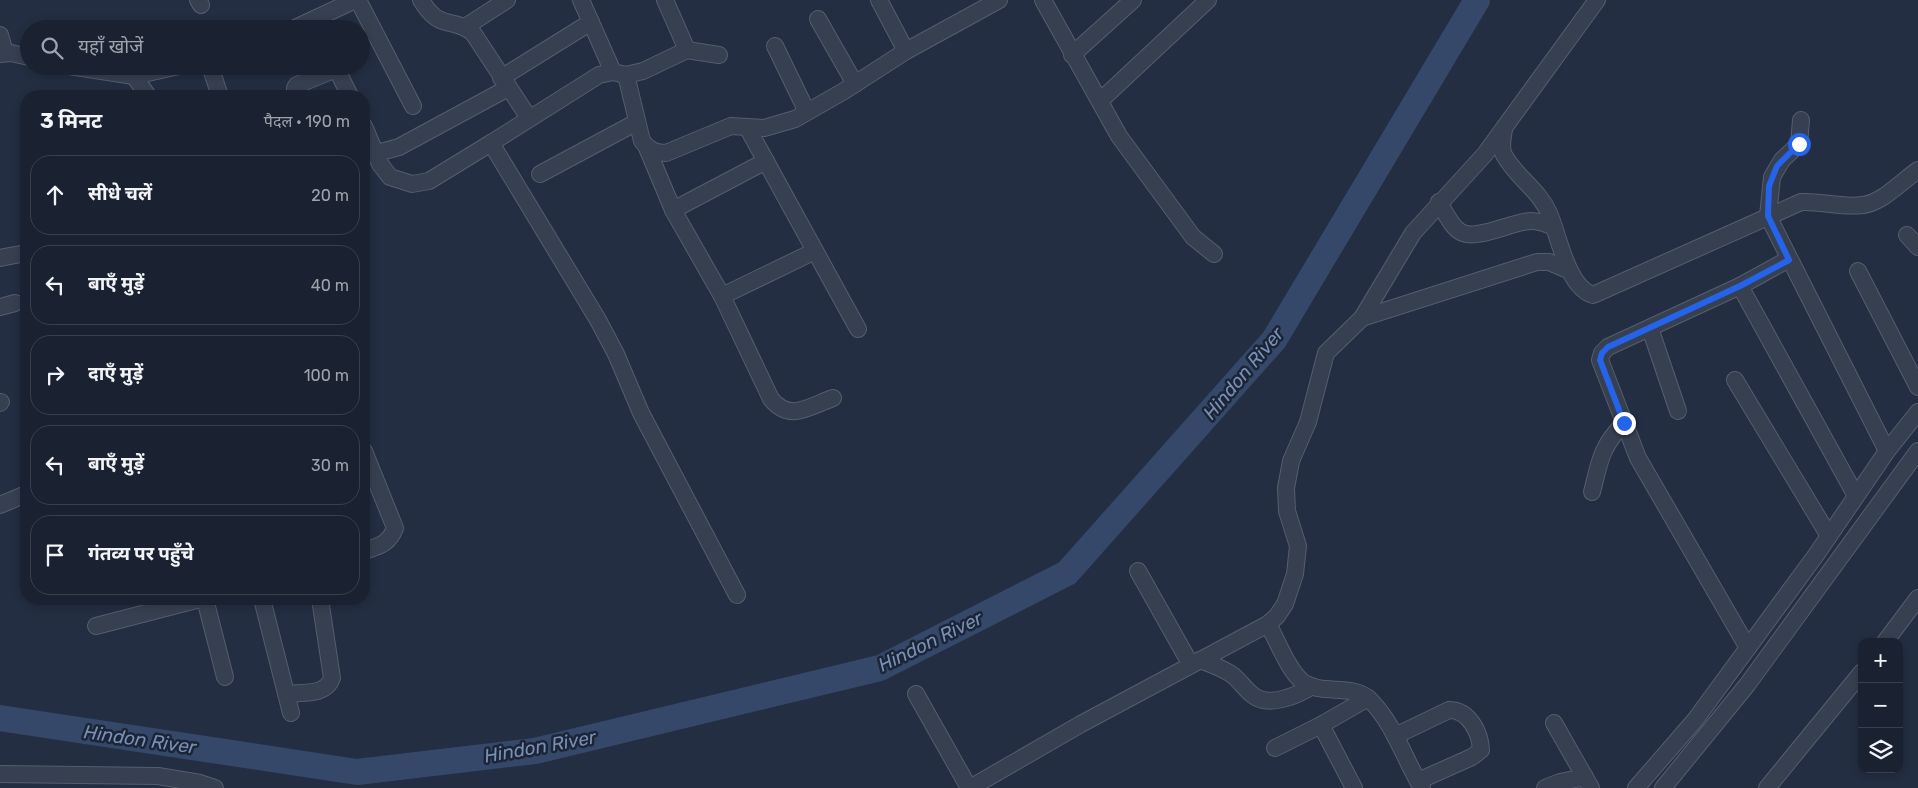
<!DOCTYPE html>
<html lang="hi">
<meta charset="utf-8">
<style>
:root{--surface:#1a2232;--page:#232a3a;--text:#f1f3f6;--muted:#9fa4ac;--line:#383f4d}
body{margin:0;font-family:Rubik,"Noto Sans Devanagari",sans-serif;background:var(--page);color:var(--text)}
.controls{position:absolute;right:15px;bottom:15px;display:grid;overflow:hidden;border-radius:10px;box-shadow:0 2px 8px #0003}
.controls button{width:45px;height:45px;display:grid;place-items:center;padding:0;border:0;border-bottom:1px solid var(--line);background:var(--surface);color:var(--text);font:25px sans-serif}
.stop{position:absolute;width:15px;height:15px;margin:-11px;border:4px solid #2563eb;border-radius:50%;background:#fff}
.stop.end{background:#2563eb;border-color:#fff;box-shadow:0 1px 5px #0008}
.list{margin:0;padding:0;list-style:none}
h2{display:flex;justify-content:space-between;align-items:center;height:65px;margin:0;padding:0 20px;font-size:21px}
h2 small{font-size:16px;font-weight:400;color:var(--muted)}
.list li{display:grid;grid-template-columns:32px 1fr auto;gap:15px;align-items:center;box-sizing:border-box;height:80px;margin:0 10px 10px;padding:0 10px;border:1px solid var(--line);border-radius:20px}
.list b{display:block;font-size:19px;white-space:nowrap}
.list em{font-size:16px;font-style:normal;color:var(--muted)}
.icon{flex:none;width:28px;height:28px;fill:none;stroke:currentColor;stroke-width:2;stroke-linecap:round;stroke-linejoin:round}
.map{position:relative;flex:none;width:1918px;height:788px;overflow:hidden}
.search{position:absolute;background:var(--surface);box-shadow:0 2px 8px #0003;left:20px;top:20px;width:350px;height:55px;display:flex;align-items:center;gap:12px;box-sizing:border-box;padding:0 18px;border-radius:28px;color:var(--muted);font-size:19px}
.panel{position:absolute;background:var(--surface);box-shadow:0 2px 8px #0003;left:20px;top:90px;width:350px;height:515px;border-radius:20px}
.map>svg:first-child{display:block}
.lines{fill:none;stroke-linecap:round;stroke-linejoin:round}
.river{stroke:#35486a;stroke-width:26}
.minor-casing{stroke:#555e6f;stroke-width:18}
.minor{stroke:#374051;stroke-width:16}
.route{stroke:#2563eb;stroke-width:6}
.labels{text-anchor:middle;stroke-width:5;stroke-linejoin:round;paint-order:stroke}
.water-label{font-size:19px;font-style:italic;fill:#798fb5;stroke:#1c2537}
</style>
<div class="map">
<svg width="1918" height="788" viewBox="0 0 1918 788">
<rect width="100%" height="100%" fill="#232e42"/>
<g class="lines">
<polyline class="river" points="0,718 357,772 535,751 880,668 1067,573 1274,340 1477,0"/>
<g class="minor-casing">
<g id="minor">
<polyline points="198,0 201,5"/>
<polyline points="358,0 413,106"/>
<path d="M421 0C440 32 452 16 473 33L529 118"/>
<polyline points="581,0 613,72"/>
<polyline points="665,0 687,50"/>
<polyline points="879,0 906,51"/>
<polyline points="1043,0 1119,136 1193,237 1214,254"/>
<polyline points="818,19 855,84"/>
<polyline points="465,27 507,0"/>
<polyline points="293,29 355,0"/>
<polyline points="0,35 5,53"/>
<polyline points="775,46 807,112"/>
<polyline points="0,54 11,53 29,57"/>
<polyline points="1072,55 1133,0"/>
<polyline points="69,66 134,76 179,66"/>
<polyline points="210,66 220,96"/>
<polyline points="335,66 350,96"/>
<path d="M626 75 642 141C649 150 655 153 666 153L731 126 764 128 795 119 844 91 906 51 999 0"/>
<polyline points="134,76 148,96"/>
<polyline points="501,78 591,22"/>
<polyline points="296,96 295,88 297,85 336,69"/>
<polyline points="1100,101 1208,0"/>
<polyline points="1801,120 1799,144 1782,160 1772,177 1768,216 1887,451"/>
<polyline points="364,126 380,164 390,177 412,184 429,181 491,143 598,320 616,354 641,413 737,595"/>
<polyline points="747,127 858,329"/>
<path d="M1504 129C1503 137 1500 147 1504 155 1516 177 1539 190 1549 213 1559 236 1567 287 1593 295L1801 202C1821 201 1842 208 1863 205 1882 203 1902 181 1918 170"/>
<polyline points="491,143 599,75 613,72 626,75 643,71 687,50 719,55"/>
<path d="M647 148 673 210 722 296 771 399C790 422 808 407 833 398"/>
<polyline points="377,153 399,147 508,88"/>
<polyline points="540,174 637,122"/>
<path d="M1439 202C1445 212 1452 229 1463 233 1478 240 1514 221 1531 221 1539 221 1547 224 1554 227"/>
<polyline points="673,210 766,161"/>
<polyline points="1907,235 1918,247"/>
<polyline points="0,258 26,253"/>
<polyline points="1858,271 1918,387"/>
<polyline points="1740,286 1856,496"/>
<polyline points="722,296 815,251"/>
<polyline points="0,307 15,303"/>
<polyline points="1362,318 1537,262 1549,262 1570,271"/>
<polyline points="1650,328 1678,411"/>
<polyline points="1735,380 1829,536"/>
<polyline points="0,403 1,402"/>
<path d="M364 451 395 528C389 544 379 546 364 551"/>
<path d="M1592 492C1600 460 1601 447 1624 423"/>
<polyline points="0,505 26,494"/>
<polyline points="1138,571 1191,665"/>
<polyline points="205,599 225,677"/>
<polyline points="262,599 291,713"/>
<path d="M1268 624C1277 640 1289 672 1303 682 1322 696 1351 683 1369 699 1394 723 1404 759 1422 788"/>
<polyline points="96,626 200,599"/>
<polyline points="1885,642 1918,598"/>
<polyline points="1748,648 1638,458 1600,360 1602,353 1608,347 1740,286 1789,259"/>
<path d="M1200 660C1211 664 1222 668 1231 674 1240 680 1245 690 1254 696 1269 707 1297 696 1312 686"/>
<path d="M286 694C303 692 326 696 332 678L320 599"/>
<polyline points="916,694 969,788"/>
<polyline points="1554,723 1591,788"/>
<polyline points="1321,725 1354,788"/>
<path d="M1395 736 1449 710C1469 710 1480 732 1481 750L1472 757 1418 781"/>
<polyline points="1275,748 1321,725 1368,698"/>
<polyline points="0,774 158,776 200,783 215,788"/>
<polyline points="970,788 1081,724 1268,624 1277,616 1285,604 1295,574 1298,546 1287,511 1286,488 1291,461 1308,422 1326,353 1362,318 1413,233 1485,154 1597,0"/>
<polyline points="1545,788 1560,782 1585,777"/>
<polyline points="1636,788 1695,720 1816,555 1887,451 1918,412"/>
<polyline points="1663,788 1747,685 1918,451"/>
<polyline points="1767,788 1862,672"/>
</g>
</g>
<use href="#minor" class="minor"/>
</g>
<g class="lines">
<polyline class="route" points="1624,423 1600,360 1602,353 1608,347 1740,286 1789,260 1768,216 1769,186 1777,166 1799,144"/>
</g>
<g class="labels">
<g class="water-label">
<text transform="translate(1243 373) rotate(-50)" y="7">Hindon River</text>
<text transform="translate(930 641) rotate(-26)" y="7">Hindon River</text>
<text transform="translate(140 739) rotate(8)" y="7">Hindon River</text>
<text transform="translate(540 746) rotate(-10)" y="7">Hindon River</text>
</g>
</g>
</svg>
<div class="controls">
<button>+</button>
<button>−</button>
<button><svg class="icon" aria-label="layers" viewBox="0 0 24 24"><path d="M12 4l9 5-9 5-9-5zM3 14l9 5 9-5"/></svg></button>
</div>
<div class="stop" style="left:1799px;top:144px"></div>
<div class="stop end" style="left:1624px;top:423px"></div>
<div class="search"><svg class="icon" aria-label="search" viewBox="0 0 24 24"><circle cx="10" cy="10" r="6"/><path d="M15 15l6 6"/></svg>यहाँ खोजें</div>
<section class="panel">
<h2>3 मिनट<small>पैदल · 190 m</small></h2>
<ul class="list">
<li><svg class="icon" aria-label="ahead" viewBox="0 0 24 24"><path d="M12 20V5M6 11l6-6 6 6"/></svg><div><b>सीधे चलें</b></div><em>20 m</em></li>
<li><svg class="icon" aria-label="left" viewBox="0 0 24 24"><path d="M17 20v-9H6M10 6l-5 5 5 5"/></svg><div><b>बाएँ मुड़ें</b></div><em>40 m</em></li>
<li><svg class="icon" aria-label="right" viewBox="0 0 24 24"><path d="M7 20v-9h11M14 6l5 5-5 5"/></svg><div><b>दाएँ मुड़ें</b></div><em>100 m</em></li>
<li><svg class="icon" aria-label="left" viewBox="0 0 24 24"><path d="M17 20v-9H6M10 6l-5 5 5 5"/></svg><div><b>बाएँ मुड़ें</b></div><em>30 m</em></li>
<li><svg class="icon" aria-label="arrive" viewBox="0 0 24 24"><path d="M6 21V4h12l-3 4 3 4H6"/></svg><div><b>गंतव्य पर पहुँचे</b></div></li>
</ul>
</section>
</div>
